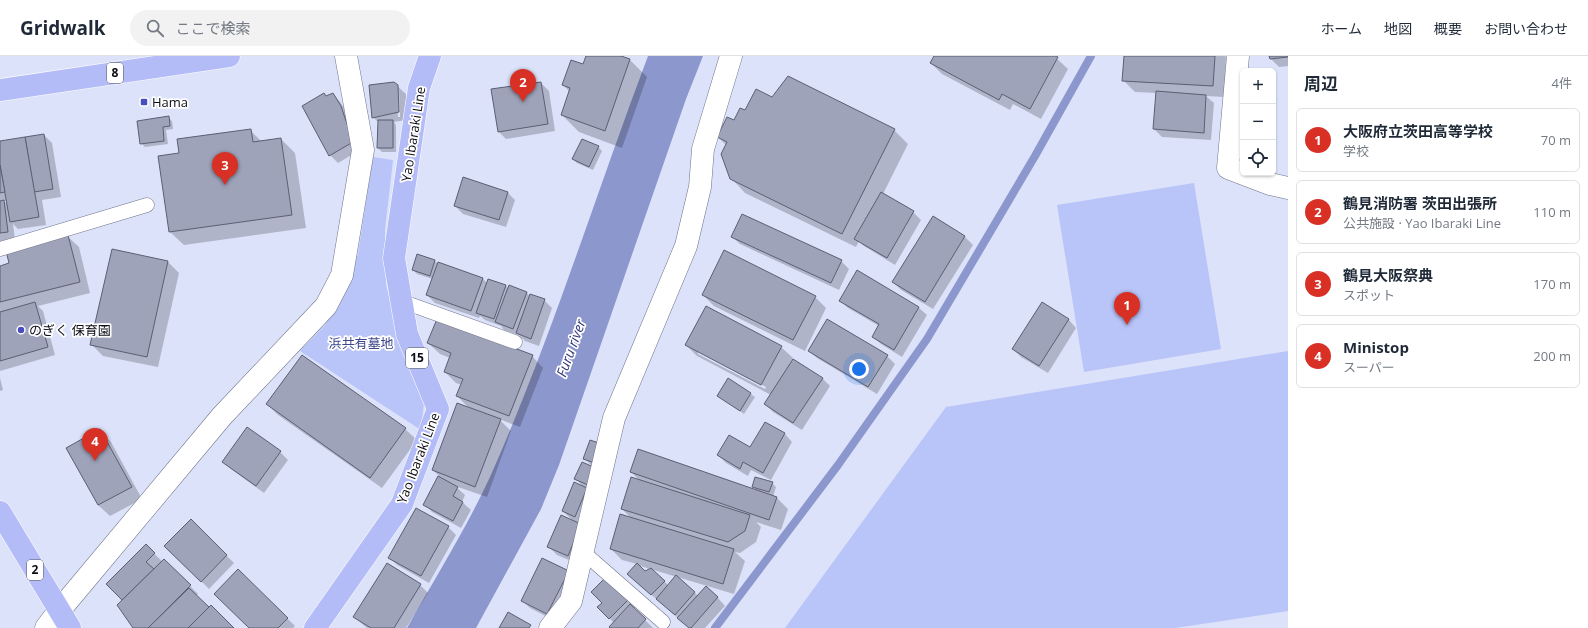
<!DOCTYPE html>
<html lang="ja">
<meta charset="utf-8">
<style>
:root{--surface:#fff;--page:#f2f2f3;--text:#1f2937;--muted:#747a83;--line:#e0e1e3;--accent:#d93025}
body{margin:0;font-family:"Open Sans","Noto Sans JP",sans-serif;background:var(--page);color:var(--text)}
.controls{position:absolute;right:12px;top:12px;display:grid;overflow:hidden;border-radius:6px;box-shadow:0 1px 3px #0004}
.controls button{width:36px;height:36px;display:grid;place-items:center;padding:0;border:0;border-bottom:1px solid var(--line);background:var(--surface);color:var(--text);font:20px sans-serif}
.you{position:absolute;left:859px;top:313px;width:14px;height:14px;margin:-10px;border:3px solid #fff;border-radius:50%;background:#1a73e8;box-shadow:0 0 0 6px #1a73e833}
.badge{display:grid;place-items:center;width:26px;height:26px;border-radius:50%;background:var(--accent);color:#fff;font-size:13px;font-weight:700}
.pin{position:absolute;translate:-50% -33px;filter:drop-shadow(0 1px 2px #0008)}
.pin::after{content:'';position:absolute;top:21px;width:14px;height:12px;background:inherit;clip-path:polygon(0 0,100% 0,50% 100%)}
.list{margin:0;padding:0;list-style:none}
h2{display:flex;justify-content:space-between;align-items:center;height:52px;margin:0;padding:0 16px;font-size:17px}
h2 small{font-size:13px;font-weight:400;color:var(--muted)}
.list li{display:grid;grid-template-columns:26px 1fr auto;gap:12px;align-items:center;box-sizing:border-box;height:64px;margin:0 8px 8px;padding:0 8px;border:1px solid var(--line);border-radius:6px}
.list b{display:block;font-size:15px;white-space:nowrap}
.list p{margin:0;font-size:13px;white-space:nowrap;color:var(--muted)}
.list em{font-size:13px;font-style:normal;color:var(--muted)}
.icon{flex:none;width:22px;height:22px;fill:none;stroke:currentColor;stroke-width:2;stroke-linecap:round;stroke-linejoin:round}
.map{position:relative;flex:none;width:1288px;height:572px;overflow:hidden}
header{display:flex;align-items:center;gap:24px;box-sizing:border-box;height:56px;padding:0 20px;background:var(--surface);border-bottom:1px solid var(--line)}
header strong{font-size:19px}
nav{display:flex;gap:22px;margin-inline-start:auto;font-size:14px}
.search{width:280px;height:36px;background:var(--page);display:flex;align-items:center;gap:10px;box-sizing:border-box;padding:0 14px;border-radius:22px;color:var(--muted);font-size:15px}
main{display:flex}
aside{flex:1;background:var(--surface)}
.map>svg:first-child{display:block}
.green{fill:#b9c4f9}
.water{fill:#8c97cd}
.shadow{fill:#0003;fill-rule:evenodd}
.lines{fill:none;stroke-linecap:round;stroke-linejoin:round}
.stream{stroke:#8c97cd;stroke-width:8}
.building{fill:#9ea3ba;stroke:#5b5f74}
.lane-casing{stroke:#6f7389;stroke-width:15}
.street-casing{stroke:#6f7389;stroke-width:23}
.primary-casing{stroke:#fff;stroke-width:23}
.lane{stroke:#fff;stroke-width:14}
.street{stroke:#fff;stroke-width:22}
.primary{stroke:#b4bcf7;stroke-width:22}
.poi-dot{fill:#484dc2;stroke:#fff;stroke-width:1.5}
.labels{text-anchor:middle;stroke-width:3.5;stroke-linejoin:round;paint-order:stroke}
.shield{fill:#fff;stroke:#54555a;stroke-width:1}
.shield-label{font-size:12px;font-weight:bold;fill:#0b0c14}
.poi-label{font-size:13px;fill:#0b0c14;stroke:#fff;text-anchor:start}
.street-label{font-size:13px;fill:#0b0c14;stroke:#fff}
.park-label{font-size:13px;fill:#3f478c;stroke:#fff}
.water-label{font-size:14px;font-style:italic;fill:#313779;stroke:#fff}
</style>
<header>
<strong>Gridwalk</strong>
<div class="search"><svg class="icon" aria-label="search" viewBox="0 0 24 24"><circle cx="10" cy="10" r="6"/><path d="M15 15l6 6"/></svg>ここで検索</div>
<nav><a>ホーム</a><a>地図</a><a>概要</a><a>お問い合わせ</a></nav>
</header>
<main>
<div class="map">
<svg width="1288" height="572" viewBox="0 0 1288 572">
<rect width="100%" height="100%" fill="#dce2fa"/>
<g class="green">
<polygon points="373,101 393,104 385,173 386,229 401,286 424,346 421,374 300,295 325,269 342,239 358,198"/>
<polygon points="1194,127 1221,293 1084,316 1057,149"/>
<polygon points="1288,295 1288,555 1175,572 785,572 946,351"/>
</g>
<path class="water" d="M648 0H703L686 43 559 409 541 453 476 572H407C435 522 466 473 490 421 551 284 595 140 648 0Z"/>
<g class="shadow">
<polygon points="587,0 618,0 630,4 647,21 622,92 579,76 562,59 570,36 563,29 584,9"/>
<polygon points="935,0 1054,0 1068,13 1041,63 1013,48 1010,54 942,18 931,7"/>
<polygon points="1125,0 1225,0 1226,1 1224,41 1206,40 1214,47 1211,84 1162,81 1154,73 1157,37 1135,36 1123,24"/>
<polygon points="1270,0 1288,0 1288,10 1279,11 1271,3"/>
<polygon points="541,27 549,35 555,75 506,83 498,75"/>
<path d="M397 30 406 38V64L394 66 396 69V96H382L378 92 379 67 373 61ZM397 34H399L400 61H398Z"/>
<polygon points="333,38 340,46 349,59 360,94 338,107 330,99 326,41"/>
<polygon points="773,42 894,74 908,88 883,138 913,156 921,164 895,209 864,190 859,185 856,191 745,137 731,122 726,89 718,81 745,56"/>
<polygon points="168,61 172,65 173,73 166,74 168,88 145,91 141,87"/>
<polygon points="250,74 262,86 281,83 295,97 306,172 184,189 170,176 180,98"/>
<path d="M44 79 52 87 61 141 42 144 46 169 18 173 13 168 15 184 0 185V86ZM4 145H7L8 149Z"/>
<polygon points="598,91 602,95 593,114 577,107 573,103"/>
<polygon points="507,136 515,144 506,171 463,158 455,150"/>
<polygon points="933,161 965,181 973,189 933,253 901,234 893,226"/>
<polygon points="67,180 79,191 90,237 38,250 43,255 55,299 0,315 0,211 10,208"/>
<polygon points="732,181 841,205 849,213 839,234 740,188"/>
<polygon points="435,205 438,208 483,223 488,228 506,230 509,233 510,231 527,237 530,240 544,244 552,252 539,290 525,285 519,279 504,274 501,270 485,264 480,260 479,262 435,247 427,239 433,223 417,218 413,214"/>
<polygon points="168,206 179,217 158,311 103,300 91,288"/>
<polygon points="857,216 919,252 927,259 902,301 881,288 873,281 879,270 848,252 841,245"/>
<polygon points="703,239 815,241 826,252 805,295 714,250"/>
<polygon points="1042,247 1069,264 1076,272 1048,317 1021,301 1013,293"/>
<polygon points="828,264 887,300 895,308 877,338 817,302 809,295"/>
<polygon points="428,287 532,300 543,312 520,371 499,363 511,375 487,441 455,430 465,439 462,446 471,454 461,472 432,456 424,448 439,420 433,414 470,353 457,340 462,329 456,327 445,316 450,302 440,298"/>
<path d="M686 289 781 291 793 302 789 309 822 322 830 330 802 374 773 356 765 348 771 339 697 300ZM698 295 766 331 765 333 698 298Z"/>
<polygon points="0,322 3,334 0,335"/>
<polygon points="728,323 755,341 744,358 718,340"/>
<polygon points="267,348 405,373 417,384 382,432 278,359"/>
<polygon points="765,367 785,378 792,386 771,424 751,414 748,420 726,407 718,399 751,392"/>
<polygon points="247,372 280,396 288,404 264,437 231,413 223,405"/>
<polygon points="100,375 111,386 142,443 110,460 98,449 67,392"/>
<polygon points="601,389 583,468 577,466 588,477 576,507 557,499 549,491 574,466 563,455 584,432 576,423 593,411 584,402"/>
<polygon points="631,416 758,436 753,431 772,427 776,431 773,441 777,442 788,453 781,474 756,466 761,471 756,486 740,497 735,496 745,505 734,538 637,509 645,516 664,525 669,530 694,536 698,540 706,531 718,542 725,550 705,572 689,572 636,525 637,508 622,504 611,493 632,463 622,453 640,425"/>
<polygon points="416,453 448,471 456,479 429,527 397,509 389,501"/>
<polygon points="191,465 234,507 209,533 166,490"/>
<polygon points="146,490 163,506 164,504 198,538 196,540 233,572 134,572 124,544 107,528"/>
<polygon points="238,514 295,570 293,572 250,572"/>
<polygon points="569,516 555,565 530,552 522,544"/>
<polygon points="607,521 636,551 634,553 653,572 612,572 614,567 599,551 603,547"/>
<polygon points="420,529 428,537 406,572 367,572 354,561"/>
</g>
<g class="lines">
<polyline class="stream" points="715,572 838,409 927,283 1035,100 1091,0"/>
</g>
<g class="building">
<polygon points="586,0 621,0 630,3 605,75 561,59 570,32 562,29 571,4 583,8"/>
<polygon points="934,0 1056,0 1058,1 1030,53 1002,38 999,44 930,7"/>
<polygon points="1124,0 1215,0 1213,30 1122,25"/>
<polygon points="1269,0 1288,0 1288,1 1270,3"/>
<polygon points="788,20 895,73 842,178 730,123 721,98 727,86 717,81 727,61 734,64 740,52 745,54 756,33 772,41"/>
<polygon points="394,26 398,29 399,56 372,62 369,29"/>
<polygon points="541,26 548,68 498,76 491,33"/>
<polygon points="1156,35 1206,39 1204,77 1153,73"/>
<polygon points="324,37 326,40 333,37 341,50 353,86 329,100 302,50"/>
<polygon points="169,60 170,70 163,71 164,85 140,88 137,65"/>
<polygon points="378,64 393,64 393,92 377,92"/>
<polygon points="251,73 253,86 281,82 292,159 169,176 158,100 179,97 177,83"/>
<polygon points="44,78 53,133 34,136 25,81"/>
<polygon points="25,81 39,161 10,166 0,109 0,85"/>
<polygon points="582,83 599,90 589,111 572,103"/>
<polygon points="0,109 5,136 0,137"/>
<polygon points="463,121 508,136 499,164 454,150"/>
<polygon points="881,136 914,155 887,202 854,183"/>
<polygon points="4,144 8,176 0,177 0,145"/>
<polygon points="742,158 842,204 831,227 731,181"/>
<polygon points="933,160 965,180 925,246 892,226"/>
<polygon points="68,179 80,226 0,246 0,210 9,207 6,195"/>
<polygon points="112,193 168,205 147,301 90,289"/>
<polygon points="724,194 816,240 793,284 702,239"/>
<polygon points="417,198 435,204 430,220 412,214"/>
<polygon points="438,206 483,222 471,255 426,239"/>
<polygon points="857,214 919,251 894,294 872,281 879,268 839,245"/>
<polygon points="488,223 506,229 494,263 476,257"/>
<polygon points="509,229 527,236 513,273 495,266"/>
<polygon points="530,238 545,243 531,283 516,277"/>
<polygon points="35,246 48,291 0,305 0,256"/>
<polygon points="1042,246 1069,263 1039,310 1012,293"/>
<polygon points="706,250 782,290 761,329 685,289"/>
<polygon points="437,263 533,299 509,360 456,340 463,323 444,316 451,297 427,287"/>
<polygon points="827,263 888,299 868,331 808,295"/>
<polygon points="302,299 406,372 370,422 266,348"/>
<polygon points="793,303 823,322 793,367 764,348"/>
<polygon points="728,322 751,337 740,355 717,340"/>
<polygon points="457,347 501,363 475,431 432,414"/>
<polygon points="765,366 785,377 763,417 743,406 740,413 717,399 729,379 750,391"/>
<polygon points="247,371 281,395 256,430 222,406"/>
<polygon points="100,373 132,431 98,449 66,392"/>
<polygon points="590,384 602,388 595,407 583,403"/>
<polygon points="638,393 777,441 769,464 630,416"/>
<polygon points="582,406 596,412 588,429 574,423"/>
<polygon points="438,420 458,431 453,440 463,446 453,465 423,449"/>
<polygon points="631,421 750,459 745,475 728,486 621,453"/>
<polygon points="755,421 773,426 769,436 752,431"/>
<polygon points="574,426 587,432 575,461 562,455"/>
<polygon points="416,452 449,470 421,520 388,502"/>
<polygon points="620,458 734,493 723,528 610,493"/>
<polygon points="561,459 581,468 568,500 547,491"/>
<polygon points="191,463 227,499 201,526 164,490"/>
<polygon points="146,488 155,497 146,506 154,513 122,544 106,528"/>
<polygon points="542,502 569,515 547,558 521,545"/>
<polygon points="164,503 191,529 148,572 133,572 117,549"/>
<polygon points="387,507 421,528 394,572 371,572 353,561"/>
<polygon points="637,507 645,515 651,512 665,525 651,539 627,518"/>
<polygon points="238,513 288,562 278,572 249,572 214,538"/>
<polygon points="676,519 695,536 675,559 656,543"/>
<polygon points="607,520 629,543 609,563 597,551 602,547 591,536"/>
<polygon points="706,530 718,541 691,572 689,572 677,562"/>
<polygon points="189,532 209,551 188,572 148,572"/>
<polygon points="630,548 646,563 638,572 610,572 609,571"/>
<polygon points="211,549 234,572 188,572"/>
<polygon points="508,556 531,569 529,572 499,572"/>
</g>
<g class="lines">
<g class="lane-casing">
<g id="lane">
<polyline points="0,193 147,149"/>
<polyline points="401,245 515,286"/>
<polyline points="583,496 663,566"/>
</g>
</g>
<g class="street-casing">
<g id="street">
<polyline points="1238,0 1228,112 1270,128 1288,132"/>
<polyline points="46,572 59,555 222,360 326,250 342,219 363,94 346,0"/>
<polyline points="550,572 571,545 614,362 686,190 700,131 703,93 731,0"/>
</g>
</g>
<g class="primary-casing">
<g id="primary">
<polyline points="0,34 229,0"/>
<polyline points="0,456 70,572"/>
<polyline points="315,572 402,448 438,353 407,278 394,202 419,32 430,0"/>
</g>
</g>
<use href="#lane" class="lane"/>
<use href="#street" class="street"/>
<use href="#primary" class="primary"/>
</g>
<g class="poi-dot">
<rect x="140" y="42" width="8" height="8" rx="2"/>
<circle cx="21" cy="274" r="4"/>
</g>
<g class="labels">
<g class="shield">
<rect x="107" y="7" width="16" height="20" rx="3"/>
<rect x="406" y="292" width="22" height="20" rx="3"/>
<rect x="27" y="504" width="16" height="20" rx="3"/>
</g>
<g class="shield-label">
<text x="115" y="21">8</text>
<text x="417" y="306">15</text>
<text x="35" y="518">2</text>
</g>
<g class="poi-label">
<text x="152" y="51">Hama</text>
<text x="29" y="279">のぎく 保育園</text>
</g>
<g class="street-label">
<text transform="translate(413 78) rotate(-81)" y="5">Yao Ibaraki Line</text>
<text transform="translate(418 402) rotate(-69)" y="5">Yao Ibaraki Line</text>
</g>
<g class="park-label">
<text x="361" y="292">浜共有墓地</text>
</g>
<g class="water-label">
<text transform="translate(571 292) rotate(-70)" y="5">Furu river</text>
</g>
</g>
</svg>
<div class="controls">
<button>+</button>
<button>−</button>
<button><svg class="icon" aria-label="locate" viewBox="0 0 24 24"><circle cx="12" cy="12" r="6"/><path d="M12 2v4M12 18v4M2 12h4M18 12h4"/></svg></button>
</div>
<div class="you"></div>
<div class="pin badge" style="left:1127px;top:269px">1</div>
<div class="pin badge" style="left:523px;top:46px">2</div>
<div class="pin badge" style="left:225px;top:129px">3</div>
<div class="pin badge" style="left:95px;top:405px">4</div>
</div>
<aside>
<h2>周辺<small>4件</small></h2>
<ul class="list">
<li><span class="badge">1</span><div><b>大阪府立茨田高等学校</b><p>学校</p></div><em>70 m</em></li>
<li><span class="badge">2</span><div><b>鶴見消防署 茨田出張所</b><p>公共施設 · Yao Ibaraki Line</p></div><em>110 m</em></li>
<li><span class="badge">3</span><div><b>鶴見大阪祭典</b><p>スポット</p></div><em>170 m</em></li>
<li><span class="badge">4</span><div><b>Ministop</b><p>スーパー</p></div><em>200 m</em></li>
</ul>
</aside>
</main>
